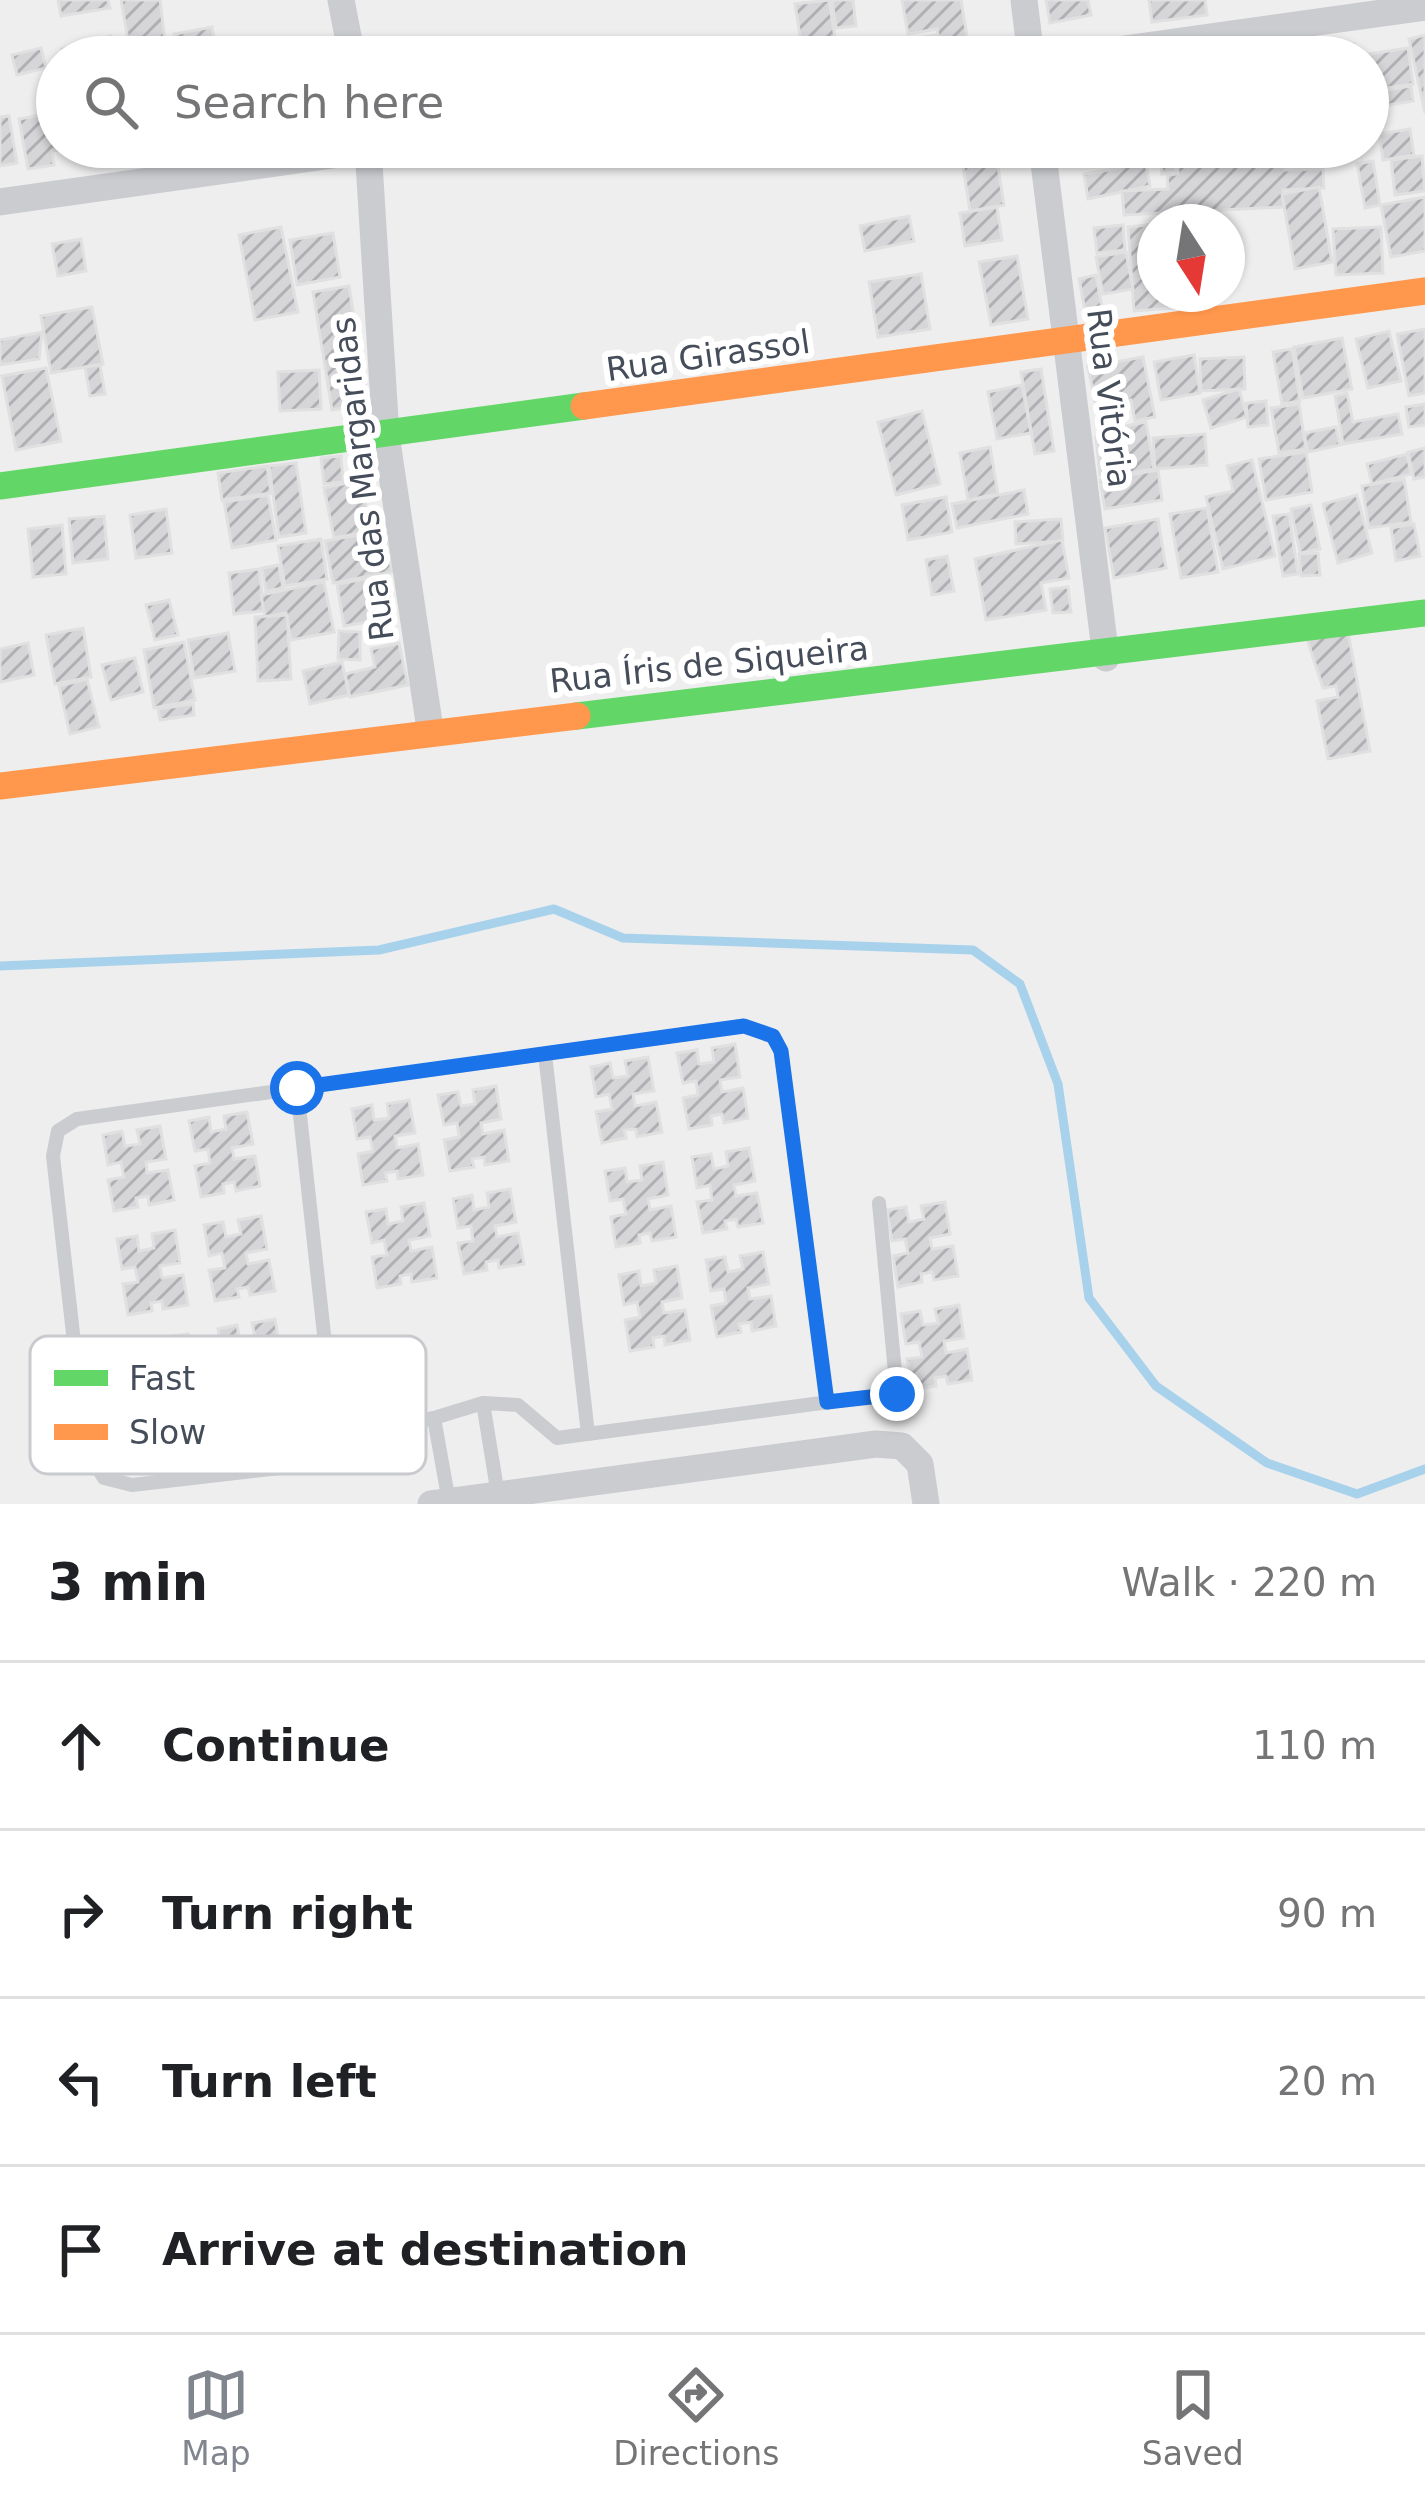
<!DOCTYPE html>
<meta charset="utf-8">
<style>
:root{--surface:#fff;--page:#f2f2f2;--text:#202124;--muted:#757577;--line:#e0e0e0;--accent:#81858e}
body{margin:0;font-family:"DejaVu Sans",sans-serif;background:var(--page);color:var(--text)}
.compass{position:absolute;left:1137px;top:204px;width:108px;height:108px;border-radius:50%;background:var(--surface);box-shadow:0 3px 9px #0004;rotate:168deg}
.stop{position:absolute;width:36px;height:36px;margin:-27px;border:9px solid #1a73e8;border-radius:50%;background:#fff}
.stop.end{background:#1a73e8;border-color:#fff;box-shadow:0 3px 12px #0008}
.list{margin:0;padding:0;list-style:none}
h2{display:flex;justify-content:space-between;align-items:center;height:156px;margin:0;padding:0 48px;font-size:51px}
h2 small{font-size:39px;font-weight:400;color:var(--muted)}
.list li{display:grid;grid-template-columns:78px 1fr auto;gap:36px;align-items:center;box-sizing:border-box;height:168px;padding:0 48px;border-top:3px solid var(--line)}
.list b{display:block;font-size:45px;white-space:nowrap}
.list em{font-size:39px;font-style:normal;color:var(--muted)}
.icon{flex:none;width:66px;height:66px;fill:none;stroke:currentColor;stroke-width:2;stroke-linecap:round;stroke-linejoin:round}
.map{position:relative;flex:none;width:1425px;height:1504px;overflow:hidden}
.search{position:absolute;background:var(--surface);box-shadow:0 3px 9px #0004;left:36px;right:36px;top:36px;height:132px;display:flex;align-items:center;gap:30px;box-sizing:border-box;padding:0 42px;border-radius:66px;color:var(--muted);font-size:45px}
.sheet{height:828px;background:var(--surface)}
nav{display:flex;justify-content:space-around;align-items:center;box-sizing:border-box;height:168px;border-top:3px solid var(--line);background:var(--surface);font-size:33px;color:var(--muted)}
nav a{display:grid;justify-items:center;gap:6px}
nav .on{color:var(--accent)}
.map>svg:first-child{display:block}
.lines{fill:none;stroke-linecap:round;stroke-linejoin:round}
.stream{stroke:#a8d2eb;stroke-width:9}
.building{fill:url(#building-hatch);stroke:#e0e0e1;stroke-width:3}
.lane{stroke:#cacccf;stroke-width:14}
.street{stroke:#cacccf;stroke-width:27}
.fast{stroke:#63d668;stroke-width:27}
.slow{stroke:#ff974d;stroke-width:27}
.route{stroke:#1a73e8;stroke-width:15}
.labels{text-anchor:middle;stroke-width:12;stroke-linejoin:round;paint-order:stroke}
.street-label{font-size:33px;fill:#464d5a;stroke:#fff}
.key{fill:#fff;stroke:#c8cace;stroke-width:3}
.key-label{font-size:33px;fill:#464d5a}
</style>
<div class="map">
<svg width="1425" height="1504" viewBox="0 0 1425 1504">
<defs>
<pattern id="building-hatch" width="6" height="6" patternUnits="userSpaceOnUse" patternTransform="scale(3)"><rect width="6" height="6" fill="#d6d6d9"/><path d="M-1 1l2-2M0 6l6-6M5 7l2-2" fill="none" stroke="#afb0b3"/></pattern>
</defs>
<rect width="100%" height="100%" fill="#efeeee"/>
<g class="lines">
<polyline class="stream" points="0,966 379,950 554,909 623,938 973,950 1020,984 1058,1084 1089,1298 1156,1386 1267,1463 1357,1494 1425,1469"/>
</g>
<g class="building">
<polygon points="58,0 108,0 110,8 61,16"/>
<polygon points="121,0 160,0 167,57 131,57"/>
<polygon points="829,0 836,44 802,49 795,4"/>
<polygon points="832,0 853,0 856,26 836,28"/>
<polygon points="902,0 961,0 969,48 941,53 937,29 908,34"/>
<polygon points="1046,0 1088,0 1091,15 1050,23"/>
<polygon points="1149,0 1205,0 1207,15 1152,22"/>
<polygon points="212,27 217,57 178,57 174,34"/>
<polygon points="936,35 940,57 890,57 887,43"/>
<polygon points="1425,35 1425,113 1409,39"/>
<polygon points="111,36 117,57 64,57 62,49"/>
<polygon points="1354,44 1356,57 1309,57 1308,51"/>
<polygon points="41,48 46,68 17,75 12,55"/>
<polygon points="1408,48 1413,84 1368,91 1368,57 1363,55"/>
<polygon points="1411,86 1413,101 1371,108 1369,93"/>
<polygon points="57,112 57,147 71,148 52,151 54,165 28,169 19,119"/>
<polygon points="9,116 17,163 0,166 0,117"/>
<polygon points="1410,129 1414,155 1383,160 1379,134"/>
<polygon points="864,147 901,147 901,157 864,159"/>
<polygon points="909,147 943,147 944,163 910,165"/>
<polygon points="960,147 995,147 1004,205 970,211"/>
<polygon points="1143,147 1150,186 1088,199 1084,174 1120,168 1117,149"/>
<polygon points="1159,147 1173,147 1176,172 1162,174"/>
<polygon points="1177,147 1215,147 1216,157 1268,155 1268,147 1284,147 1285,170 1323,169 1324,188 1283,190 1284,207 1124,215 1122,191 1168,189 1167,175 1178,174"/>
<polygon points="1422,156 1425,191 1395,195 1391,160"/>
<polygon points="1373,161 1380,205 1365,208 1357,164"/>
<polygon points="1319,187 1332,262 1295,269 1282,194"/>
<polygon points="1425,197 1425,251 1391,257 1381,205"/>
<polygon points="997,207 1002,240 965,246 960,213"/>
<polygon points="909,216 914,241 865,251 860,226"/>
<polygon points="1155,224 1155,294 1187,294 1188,307 1134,311 1128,227"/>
<polygon points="1123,225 1125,250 1097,253 1094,228"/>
<polygon points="281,227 298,312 255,320 239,235"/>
<polygon points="1381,227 1383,273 1336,275 1333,229"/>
<polygon points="333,233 340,277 297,285 290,240"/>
<polygon points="81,239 86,271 58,276 52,244"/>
<polygon points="1126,252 1133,289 1103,294 1096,257"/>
<polygon points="1017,256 1028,319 991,325 979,262"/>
<polygon points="921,274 930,329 878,337 869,282"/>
<polygon points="1096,275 1102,307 1085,310 1079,279"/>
<polygon points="349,286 368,404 332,410 313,292"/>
<polygon points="92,307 103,364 51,373 41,316"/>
<polygon points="1425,329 1425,393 1409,396 1397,334"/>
<polygon points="1389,331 1401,381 1368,388 1356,339"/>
<polygon points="42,332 39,359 0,365 0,340"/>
<polygon points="1342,338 1352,389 1303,398 1294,347"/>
<polygon points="1292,349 1300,401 1282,404 1273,352"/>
<polygon points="1194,355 1200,393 1161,400 1154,362"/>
<polygon points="1143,357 1155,417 1135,421 1131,400 1096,406 1088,367"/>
<polygon points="1244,357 1245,389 1201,391 1200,359"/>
<polygon points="100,365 105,394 90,396 85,367"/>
<polygon points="46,368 61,441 16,450 2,376"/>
<polygon points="1041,369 1054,451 1035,454 1021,372"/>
<polygon points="319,370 321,409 280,411 278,372"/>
<polygon points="1022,385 1031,433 997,439 988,392"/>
<polygon points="1239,389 1247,417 1211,428 1203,400"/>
<polygon points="1347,393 1353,422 1398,414 1402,434 1343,444 1335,396"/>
<polygon points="1266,401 1268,425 1248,427 1246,403"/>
<polygon points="1299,404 1306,449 1279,453 1271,408"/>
<polygon points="1425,404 1425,425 1409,427 1406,407"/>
<polygon points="922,411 940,484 896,495 878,422"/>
<polygon points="1146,422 1154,469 1124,474 1116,428"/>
<polygon points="1336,427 1340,445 1308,452 1304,433"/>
<polygon points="1205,434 1207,465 1155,469 1153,438"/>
<polygon points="1116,435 1120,473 1100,475 1096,437"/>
<polygon points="990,447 998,494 968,500 960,453"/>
<polygon points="1425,448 1425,477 1414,479 1408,452"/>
<polygon points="1306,452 1312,492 1266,500 1259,459"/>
<polygon points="1407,454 1411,474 1372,484 1367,464"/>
<polygon points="341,456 343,482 324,484 321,458"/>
<polygon points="1252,460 1275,556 1223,569 1206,497 1233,491 1227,466"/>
<polygon points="296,463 306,533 279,537 269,466"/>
<polygon points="267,466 271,493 222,500 218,473"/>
<polygon points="1158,470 1162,500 1105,509 1100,480"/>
<polygon points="1404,479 1411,522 1369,528 1362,486"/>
<polygon points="361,480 371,531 334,538 324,488"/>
<polygon points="1024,490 1028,514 957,528 952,504"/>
<polygon points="268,495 276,540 232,548 224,502"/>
<polygon points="1357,495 1372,553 1338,563 1323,504"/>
<polygon points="946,497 952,532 908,540 902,505"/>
<polygon points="1311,505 1320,549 1300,553 1291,509"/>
<polygon points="1207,508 1218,572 1181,578 1170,514"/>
<polygon points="166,509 172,553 136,558 130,515"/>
<polygon points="1289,514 1298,574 1283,576 1273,516"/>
<polygon points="104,516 108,559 73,563 69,519"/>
<polygon points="1061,519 1063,541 1016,544 1015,522"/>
<polygon points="1158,519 1166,568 1114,578 1105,528"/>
<polygon points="1414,524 1420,556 1396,561 1391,528"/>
<polygon points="62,525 66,574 33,577 28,529"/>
<polygon points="384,530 392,572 333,583 325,541"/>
<polygon points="321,539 327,579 285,586 278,546"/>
<polygon points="1062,540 1069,578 1041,583 1046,610 986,620 975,559"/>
<polygon points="1318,553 1320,575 1301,576 1299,554"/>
<polygon points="947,556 954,591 932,595 926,560"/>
<polygon points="279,565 283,588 266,591 262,568"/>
<polygon points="259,569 264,611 234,614 229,573"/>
<polygon points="366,579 373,621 344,626 337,584"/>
<polygon points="387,580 394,620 376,624 369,583"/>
<polygon points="324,582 334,632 291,640 286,613 265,617 261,595"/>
<polygon points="1068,587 1071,612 1053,613 1050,589"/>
<polygon points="169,600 178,635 155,640 146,605"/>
<polygon points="287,615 291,679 258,681 255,617"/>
<polygon points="83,628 91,677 55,684 46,635"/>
<polygon points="339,631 360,632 360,660 338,659"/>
<polygon points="1348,632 1370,751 1328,759 1317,701 1338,697 1336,686 1323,688 1307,639"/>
<polygon points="228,633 235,671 194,678 188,640"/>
<polygon points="184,642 195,700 154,708 144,650"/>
<polygon points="28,643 34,675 0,682 0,649"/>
<polygon points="399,643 408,685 350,697 345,674 375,667 371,649"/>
<polygon points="135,658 143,692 111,700 102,665"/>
<polygon points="342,662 349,695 310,704 303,671"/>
<polygon points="87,679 99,727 70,734 59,686"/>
<polygon points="193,704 194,715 160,720 158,709"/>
<polygon points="735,1044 740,1077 720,1080 722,1092 743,1088 748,1118 724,1123 722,1114 711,1116 712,1125 689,1129 683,1098 698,1095 696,1081 683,1083 677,1053 697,1050 699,1064 714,1062 712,1048"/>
<polygon points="648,1057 654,1091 633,1094 635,1106 656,1102 662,1132 637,1137 636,1129 624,1130 626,1138 602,1143 596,1112 612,1109 609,1094 596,1097 591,1067 610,1063 613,1078 628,1076 625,1061"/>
<polygon points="496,1086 501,1119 481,1123 483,1134 504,1130 509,1161 485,1165 484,1157 472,1159 474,1167 450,1171 444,1140 459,1137 457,1123 444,1125 438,1095 458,1092 461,1106 475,1104 473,1090"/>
<polygon points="409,1100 415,1133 395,1136 397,1148 418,1144 423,1175 398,1179 397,1171 385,1173 387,1181 363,1185 358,1154 373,1151 370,1137 357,1139 352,1109 372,1105 374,1120 389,1118 387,1104"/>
<polygon points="247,1112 253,1144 232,1148 234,1159 255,1156 260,1186 236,1191 234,1182 223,1184 224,1193 201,1197 195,1166 210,1163 208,1149 195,1151 189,1121 209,1117 211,1132 226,1129 224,1116"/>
<polygon points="160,1126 166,1159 146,1162 147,1173 168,1170 174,1200 149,1205 148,1196 136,1198 138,1207 114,1211 108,1180 124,1177 121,1162 108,1165 103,1135 122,1131 125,1146 140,1144 137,1130"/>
<polygon points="749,1148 755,1181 734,1185 736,1196 757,1193 763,1223 738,1227 736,1219 725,1221 727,1229 703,1233 697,1202 712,1200 710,1185 697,1188 692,1157 711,1154 714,1169 728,1166 726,1152"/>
<polygon points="663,1162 668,1195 648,1199 650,1210 671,1206 676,1237 652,1241 650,1233 639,1235 640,1243 616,1247 611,1217 626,1214 623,1199 610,1201 605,1171 625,1168 627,1182 642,1180 640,1166"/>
<polygon points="510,1189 516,1222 495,1226 497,1237 518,1233 524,1264 499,1268 498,1260 486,1262 487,1270 464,1274 458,1243 473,1241 471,1226 458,1228 453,1199 472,1195 474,1210 489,1207 487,1193"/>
<polygon points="945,1202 950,1234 930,1238 932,1249 953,1246 958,1276 934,1280 932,1272 921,1274 922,1282 898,1287 893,1256 908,1253 905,1239 892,1241 887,1210 906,1207 909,1222 924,1219 921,1206"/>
<polygon points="424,1203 430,1236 409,1240 411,1251 432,1247 437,1278 412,1282 411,1274 400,1276 401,1284 377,1288 372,1257 387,1255 384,1240 372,1243 366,1212 386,1209 388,1224 403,1221 401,1207"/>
<polygon points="261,1216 267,1249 246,1253 248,1264 269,1260 275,1291 250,1295 248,1287 237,1289 239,1297 215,1301 209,1270 225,1268 222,1253 209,1256 204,1225 223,1222 226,1237 241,1234 238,1220"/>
<polygon points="175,1230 180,1263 160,1266 162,1278 183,1275 188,1305 163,1309 162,1301 151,1303 152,1311 128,1315 123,1284 138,1282 135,1267 122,1269 117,1239 137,1236 139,1251 154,1248 152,1234"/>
<polygon points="763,1252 769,1284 748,1288 750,1299 771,1296 776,1326 752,1331 751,1322 739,1324 741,1332 717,1337 711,1306 726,1303 724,1289 711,1291 706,1260 725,1257 728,1272 743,1269 740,1256"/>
<polygon points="677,1266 682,1298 662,1302 664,1313 685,1310 690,1340 665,1345 664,1336 653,1338 654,1347 630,1351 625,1320 640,1317 637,1302 624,1305 619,1275 639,1271 641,1286 656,1283 654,1270"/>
<polygon points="959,1305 964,1338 944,1341 946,1353 967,1349 972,1380 948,1384 946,1376 935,1378 936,1386 912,1390 907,1359 922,1357 919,1342 906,1344 901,1314 920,1311 923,1325 938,1323 935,1309"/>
<polygon points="275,1319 281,1353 260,1356 262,1368 283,1364 288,1394 264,1399 263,1390 251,1393 253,1400 229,1405 223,1374 239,1371 236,1357 223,1359 218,1329 237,1325 240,1340 255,1337 252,1323"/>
<polygon points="188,1334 194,1366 174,1370 176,1381 197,1378 202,1408 177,1412 176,1404 165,1406 166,1414 143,1418 137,1388 152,1385 149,1371 137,1373 131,1342 151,1339 153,1354 168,1351 166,1337"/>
</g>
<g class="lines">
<g class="lane">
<polyline points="545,1054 588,1434"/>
<polyline points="297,1088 338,1462"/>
<polyline points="483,1403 518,1405 557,1438 897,1393 879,1203"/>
<polyline points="434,1418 402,1424 378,1454 367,1458 132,1485 104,1478 86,1449 53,1156 58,1131 77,1119 744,1026 773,1037 781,1051 827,1403"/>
<polyline points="449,1502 434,1418 483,1403 498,1495"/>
</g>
<g class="street">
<polyline points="341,0 352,57"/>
<polyline points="1024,0 1031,57"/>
<polyline points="1067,57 1425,7"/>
<polyline points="368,147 386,435 430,729"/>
<polyline points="1042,147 1106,658"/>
<polyline points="0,202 389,147"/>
<polyline points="431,1504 876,1444 902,1446 920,1464 926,1504"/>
</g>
<g class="fast">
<polyline points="0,486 584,406"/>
<polyline points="577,716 1425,613"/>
</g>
<g class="slow">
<polyline points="584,406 1425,291"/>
<polyline points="0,786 577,716"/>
</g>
</g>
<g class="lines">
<polyline class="route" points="297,1088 744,1026 773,1036 781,1051 827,1402 897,1394"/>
</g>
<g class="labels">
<g class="street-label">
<text transform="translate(708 355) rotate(-8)" y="12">Rua Girassol</text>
<text transform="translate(1110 398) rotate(83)" y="12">Rua Vitória</text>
<text transform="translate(362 479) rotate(-97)" y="12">Rua das Margaridas</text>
<text transform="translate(709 664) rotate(-6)" y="12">Rua Íris de Siqueira</text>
</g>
</g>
<rect x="30" y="1336" width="396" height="138" rx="18" class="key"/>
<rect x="54" y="1370" width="54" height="16" fill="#63d668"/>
<rect x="54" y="1424" width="54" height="16" fill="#ff974d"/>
<g class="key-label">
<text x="129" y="1390">Fast</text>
<text x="129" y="1444">Slow</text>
</g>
</svg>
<svg class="compass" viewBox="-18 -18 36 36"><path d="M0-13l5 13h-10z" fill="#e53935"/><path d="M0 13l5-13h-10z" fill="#757577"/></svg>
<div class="stop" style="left:297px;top:1088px"></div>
<div class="stop end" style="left:897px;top:1394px"></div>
<div class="search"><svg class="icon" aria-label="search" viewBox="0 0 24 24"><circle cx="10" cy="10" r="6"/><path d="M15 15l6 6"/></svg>Search here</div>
</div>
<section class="sheet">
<h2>3 min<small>Walk · 220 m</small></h2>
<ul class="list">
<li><svg class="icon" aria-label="ahead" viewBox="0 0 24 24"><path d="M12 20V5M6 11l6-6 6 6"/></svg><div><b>Continue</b></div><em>110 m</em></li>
<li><svg class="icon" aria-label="right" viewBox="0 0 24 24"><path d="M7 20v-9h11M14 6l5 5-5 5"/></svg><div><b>Turn right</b></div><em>90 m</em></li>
<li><svg class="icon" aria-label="left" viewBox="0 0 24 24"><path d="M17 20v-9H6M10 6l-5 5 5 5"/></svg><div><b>Turn left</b></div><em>20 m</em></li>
<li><svg class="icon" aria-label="arrive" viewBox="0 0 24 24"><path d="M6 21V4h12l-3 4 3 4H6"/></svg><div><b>Arrive at destination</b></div></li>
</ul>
</section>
<nav>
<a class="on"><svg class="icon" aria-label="map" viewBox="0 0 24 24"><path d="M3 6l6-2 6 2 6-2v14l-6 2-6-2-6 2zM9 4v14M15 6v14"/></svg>Map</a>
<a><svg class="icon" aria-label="directions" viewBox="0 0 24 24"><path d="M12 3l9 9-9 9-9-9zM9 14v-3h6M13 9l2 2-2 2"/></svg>Directions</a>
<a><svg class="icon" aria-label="saved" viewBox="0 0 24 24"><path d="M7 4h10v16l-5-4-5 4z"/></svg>Saved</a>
</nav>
